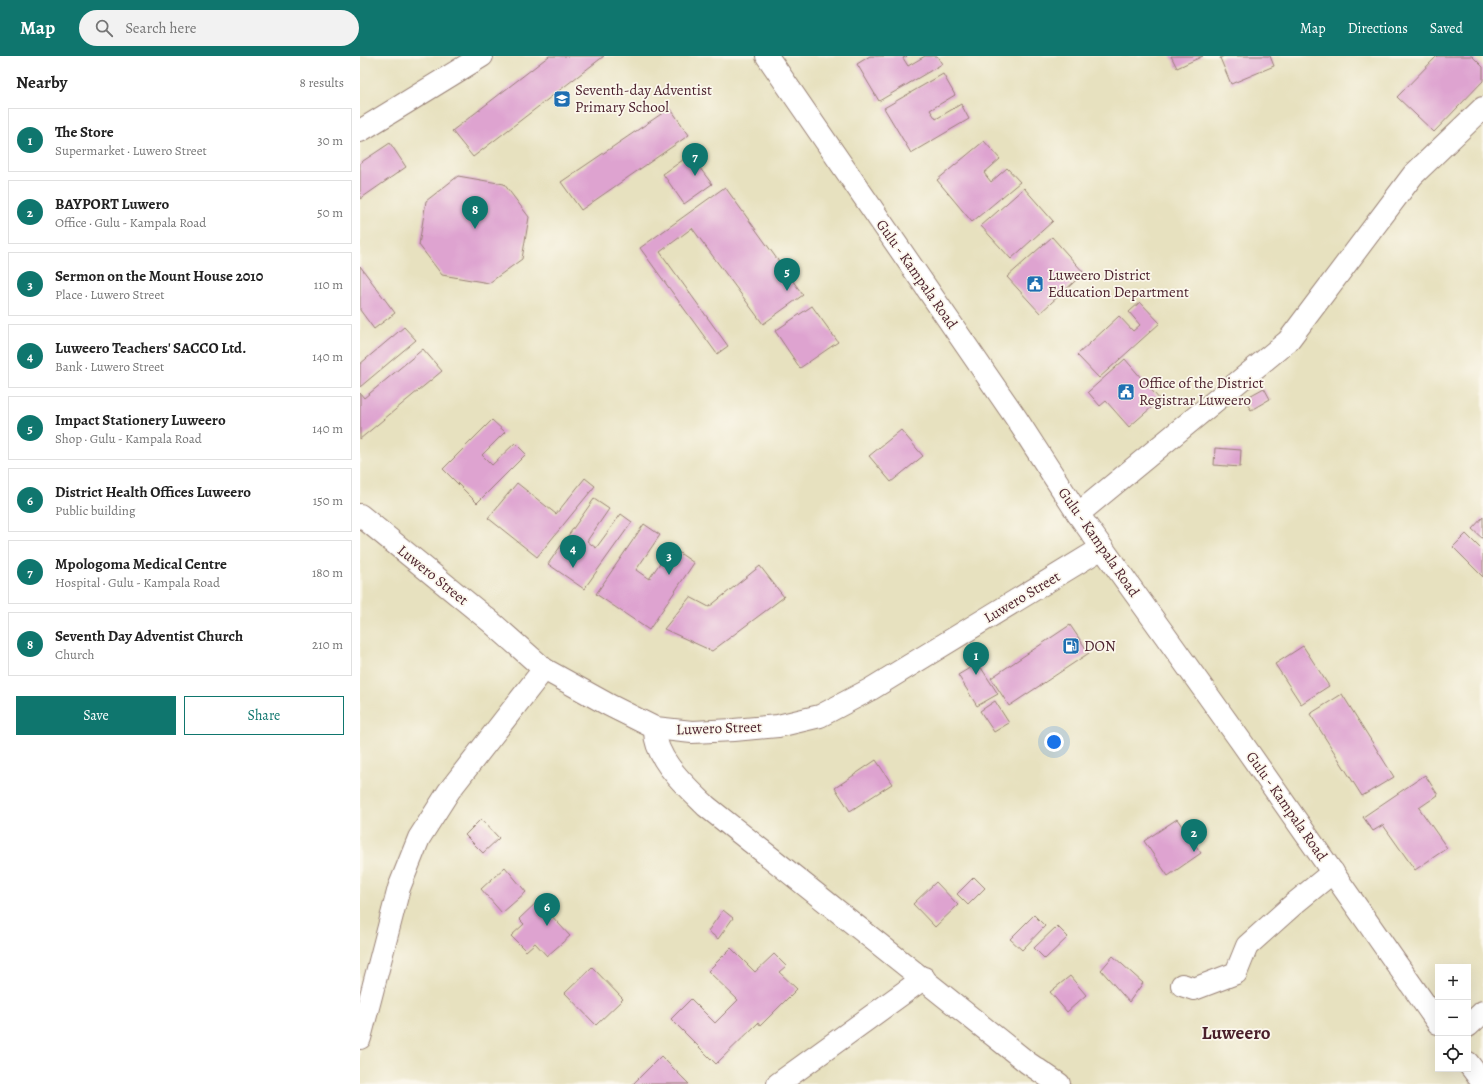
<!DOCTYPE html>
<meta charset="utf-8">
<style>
:root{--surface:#fff;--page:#f2f2f2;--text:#222;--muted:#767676;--line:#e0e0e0;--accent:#0f766e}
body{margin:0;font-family:Alegreya,serif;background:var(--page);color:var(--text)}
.controls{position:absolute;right:12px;bottom:12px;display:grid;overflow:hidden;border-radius:0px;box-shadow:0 4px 16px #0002}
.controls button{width:36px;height:36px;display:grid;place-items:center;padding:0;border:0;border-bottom:1px solid var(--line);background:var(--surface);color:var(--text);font:20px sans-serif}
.you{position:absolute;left:694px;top:686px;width:14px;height:14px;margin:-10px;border:3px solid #fff;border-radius:50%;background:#1a73e8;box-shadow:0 0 0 6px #1a73e833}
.badge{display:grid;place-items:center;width:26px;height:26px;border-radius:50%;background:var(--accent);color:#fff;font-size:13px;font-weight:700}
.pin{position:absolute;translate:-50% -33px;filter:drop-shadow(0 1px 2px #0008)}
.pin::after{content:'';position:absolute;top:21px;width:14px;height:12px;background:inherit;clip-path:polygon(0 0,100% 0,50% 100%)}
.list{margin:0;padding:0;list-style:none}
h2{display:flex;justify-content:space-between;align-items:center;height:52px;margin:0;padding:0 16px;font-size:17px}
h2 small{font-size:13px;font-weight:400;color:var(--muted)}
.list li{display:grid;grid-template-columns:26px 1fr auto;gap:12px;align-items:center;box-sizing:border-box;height:64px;margin:0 8px 8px;padding:0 8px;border:1px solid var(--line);border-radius:0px}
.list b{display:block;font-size:15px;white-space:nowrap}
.list p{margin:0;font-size:13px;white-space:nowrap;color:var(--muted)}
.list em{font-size:13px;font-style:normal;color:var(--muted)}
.actions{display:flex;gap:8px;padding:12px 16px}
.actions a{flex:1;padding:9px 0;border:1px solid var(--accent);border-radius:0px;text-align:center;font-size:14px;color:var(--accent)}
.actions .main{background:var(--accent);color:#fff}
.icon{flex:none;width:22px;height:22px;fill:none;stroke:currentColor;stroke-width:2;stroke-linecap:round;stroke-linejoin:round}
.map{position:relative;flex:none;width:1123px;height:1028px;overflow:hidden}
header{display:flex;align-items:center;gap:24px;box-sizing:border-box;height:56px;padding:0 20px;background:var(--accent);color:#fff}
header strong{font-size:19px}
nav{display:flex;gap:22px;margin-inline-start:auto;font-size:14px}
.search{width:280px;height:36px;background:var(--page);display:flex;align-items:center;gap:10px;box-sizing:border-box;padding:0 14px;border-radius:22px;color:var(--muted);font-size:15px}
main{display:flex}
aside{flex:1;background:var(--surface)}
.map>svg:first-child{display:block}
.building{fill:#dea3d0}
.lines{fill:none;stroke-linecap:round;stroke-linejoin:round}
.minor-casing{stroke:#988075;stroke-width:24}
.major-casing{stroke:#988075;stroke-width:24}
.minor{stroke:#fff;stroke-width:22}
.major{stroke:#fff;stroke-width:22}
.labels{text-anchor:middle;stroke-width:3.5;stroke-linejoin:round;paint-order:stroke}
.poi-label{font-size:15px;fill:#4a1f2b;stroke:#fbf7ec;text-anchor:start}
.street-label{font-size:15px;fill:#4a1f2b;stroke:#fbf7ec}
.district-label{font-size:19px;font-weight:bold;fill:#4a1f2b;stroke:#fbf7ec}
</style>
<header>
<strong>Map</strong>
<div class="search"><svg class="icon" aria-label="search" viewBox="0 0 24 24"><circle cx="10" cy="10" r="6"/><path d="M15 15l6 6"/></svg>Search here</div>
<nav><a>Map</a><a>Directions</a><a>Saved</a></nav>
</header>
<main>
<aside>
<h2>Nearby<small>8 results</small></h2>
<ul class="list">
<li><span class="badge">1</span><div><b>The Store</b><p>Supermarket · Luwero Street</p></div><em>30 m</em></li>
<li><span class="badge">2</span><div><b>BAYPORT Luwero</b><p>Office · Gulu - Kampala Road</p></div><em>50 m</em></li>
<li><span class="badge">3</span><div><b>Sermon on the Mount House 2010</b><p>Place · Luwero Street</p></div><em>110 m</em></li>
<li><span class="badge">4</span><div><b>Luweero Teachers' SACCO Ltd.</b><p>Bank · Luwero Street</p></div><em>140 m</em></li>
<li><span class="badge">5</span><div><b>Impact Stationery Luweero</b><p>Shop · Gulu - Kampala Road</p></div><em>140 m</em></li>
<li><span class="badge">6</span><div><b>District Health Offices Luweero</b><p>Public building</p></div><em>150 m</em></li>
<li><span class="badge">7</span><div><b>Mpologoma Medical Centre</b><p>Hospital · Gulu - Kampala Road</p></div><em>180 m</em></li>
<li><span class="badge">8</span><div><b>Seventh Day Adventist Church</b><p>Church</p></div><em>210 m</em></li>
</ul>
<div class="actions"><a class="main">Save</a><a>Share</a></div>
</aside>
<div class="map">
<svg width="1123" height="1028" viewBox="0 0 1123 1028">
<rect width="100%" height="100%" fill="#fbf7ec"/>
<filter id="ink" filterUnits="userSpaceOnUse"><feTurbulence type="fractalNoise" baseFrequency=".025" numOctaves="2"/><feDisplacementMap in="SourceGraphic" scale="8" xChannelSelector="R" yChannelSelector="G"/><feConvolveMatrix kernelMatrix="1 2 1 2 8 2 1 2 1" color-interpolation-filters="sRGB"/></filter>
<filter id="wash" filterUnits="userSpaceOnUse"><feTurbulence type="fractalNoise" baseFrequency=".012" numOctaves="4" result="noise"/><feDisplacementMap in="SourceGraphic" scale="16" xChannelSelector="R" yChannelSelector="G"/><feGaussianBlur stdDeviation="0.9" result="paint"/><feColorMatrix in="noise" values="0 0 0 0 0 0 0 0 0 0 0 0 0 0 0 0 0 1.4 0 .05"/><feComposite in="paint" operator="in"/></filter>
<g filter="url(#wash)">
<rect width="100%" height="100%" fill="#e7e1bf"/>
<g id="blocks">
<g class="building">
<polygon points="189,0 244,0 113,101 92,75"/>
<polygon points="510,0 547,0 543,2 548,10 565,0 577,0 582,8 519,45 497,8"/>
<polygon points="811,0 843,0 817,12"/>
<polygon points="864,0 910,0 914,10 871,28 860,2"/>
<polygon points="1077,0 1112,0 1123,11 1123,25 1074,76 1037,41"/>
<polygon points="583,18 595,39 570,54 576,63 601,48 609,63 551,97 524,52"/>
<polygon points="310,52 329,79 221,154 201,126"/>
<polygon points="624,85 640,103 624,117 631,126 647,112 660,126 612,166 577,124"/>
<polygon points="30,87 46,111 0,143 0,107"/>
<polygon points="330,99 352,128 324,148 303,118"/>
<polygon points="98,120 144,128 169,161 162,203 129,227 82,219 59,189 66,145"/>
<polygon points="365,131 443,239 403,268 332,172 300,196 368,290 357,298 280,192"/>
<polygon points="664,132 693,165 651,203 621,170"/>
<polygon points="692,181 724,217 680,257 647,221"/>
<polygon points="0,210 35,257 14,273 0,254"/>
<polygon points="780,246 800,267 739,322 717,299 759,260 773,275 780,269 769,256"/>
<polygon points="452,250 478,286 440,312 415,275"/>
<polygon points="44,271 56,284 0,331 0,308"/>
<polygon points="63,293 82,315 0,383 0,337 4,342"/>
<polygon points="765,303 800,344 769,371 746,345 740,350 728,336"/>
<polygon points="904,332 910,343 891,354 884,343"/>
<polygon points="132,364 145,376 122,399 132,409 155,387 166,398 117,447 83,413"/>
<polygon points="541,374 563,400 531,426 509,400"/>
<polygon points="855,392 881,394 880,411 854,409"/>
<polygon points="225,422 235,430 177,501 128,462 157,427 196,458"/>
<polygon points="234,443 249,453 227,485 236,492 261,458 272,466 224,533 188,508"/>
<polygon points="1123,461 1123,483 1112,473"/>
<polygon points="284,468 300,479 276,514 289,523 311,491 334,507 289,574 236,538"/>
<polygon points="1106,478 1123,495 1123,521 1093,491"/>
<polygon points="400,510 424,541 352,595 304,573 330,541 349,551"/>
<polygon points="710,569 729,597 649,650 631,622"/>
<polygon points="943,590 969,630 941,648 915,608"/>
<polygon points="618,607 638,638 617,650 598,619"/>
<polygon points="982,638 1034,721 1002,740 950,658"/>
<polygon points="635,645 649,667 634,676 620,655"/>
<polygon points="516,704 532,728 490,755 475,732"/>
<polygon points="1065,719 1078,739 1059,752 1087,792 1055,814 1023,769 1013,775 1003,761"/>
<polygon points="121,763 139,782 123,797 105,779"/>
<polygon points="817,763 841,797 808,820 784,785"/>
<polygon points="145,811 166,836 142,857 121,833"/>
<polygon points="614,821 625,832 608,849 597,838"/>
<polygon points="576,826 598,849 575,871 553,848"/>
<polygon points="178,845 210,880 187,900 175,887 166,895 151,880 164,868 159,863"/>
<polygon points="363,854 373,862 358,883 348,875"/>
<polygon points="674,859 685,870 662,894 650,883"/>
<polygon points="697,870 708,881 685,903 674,892"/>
<polygon points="371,892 395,916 414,898 426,910 419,916 437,933 400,970 398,967 356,1008 311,963 331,943 355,967 378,944 348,915"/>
<polygon points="753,900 783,927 769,946 741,914"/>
<polygon points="232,911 263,943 236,969 205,937"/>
<polygon points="710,920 726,939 707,956 690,936"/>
<polygon points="301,1000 329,1028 273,1028"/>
</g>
</g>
</g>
<g filter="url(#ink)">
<use href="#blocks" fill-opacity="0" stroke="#988075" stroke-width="1"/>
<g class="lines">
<g class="minor-casing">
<g id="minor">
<polyline points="0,75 122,0"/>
<polyline points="718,458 928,285 1053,119 1123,52"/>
<path d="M295 672C293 702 327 731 346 750L668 1007 699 1028"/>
<polyline points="822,929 834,933 876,917 887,890 935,847 973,816"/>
<polyline points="1108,970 1123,956"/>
<polyline points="0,982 39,832 59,782 89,735 184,613"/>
<polyline points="418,1028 564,922"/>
</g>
</g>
<g class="major-casing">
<g id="major">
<polyline points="407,0 656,362 718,458 880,684 1078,967"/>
<polyline points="0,459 131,566 184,613 249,649 295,672 332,676 374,674 418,670 460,660 511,633 742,492"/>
<polyline points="1108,1007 1123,1027"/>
</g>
</g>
<use href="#minor" class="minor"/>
<use href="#major" class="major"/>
</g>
</g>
<defs>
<g id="school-square" transform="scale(0.9)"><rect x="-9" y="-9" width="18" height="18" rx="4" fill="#1f6fb2" stroke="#fbf7ec"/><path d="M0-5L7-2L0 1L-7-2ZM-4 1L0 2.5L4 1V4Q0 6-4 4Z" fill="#fff"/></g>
<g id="civic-square" transform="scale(0.9)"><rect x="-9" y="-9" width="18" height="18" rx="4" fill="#1f6fb2" stroke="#fbf7ec"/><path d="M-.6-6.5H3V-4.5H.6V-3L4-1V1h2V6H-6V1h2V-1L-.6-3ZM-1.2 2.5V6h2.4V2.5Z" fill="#fff"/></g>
<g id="fuel-square" transform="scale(0.9)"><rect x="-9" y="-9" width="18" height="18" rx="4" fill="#1f6fb2" stroke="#fbf7ec"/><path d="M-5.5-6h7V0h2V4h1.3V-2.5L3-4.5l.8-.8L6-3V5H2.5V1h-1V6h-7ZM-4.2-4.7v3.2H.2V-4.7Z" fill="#fff"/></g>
</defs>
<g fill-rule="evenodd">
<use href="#school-square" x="202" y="43"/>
<use href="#civic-square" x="675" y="228"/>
<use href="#civic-square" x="766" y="336"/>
<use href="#fuel-square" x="711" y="590"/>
</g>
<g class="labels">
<g class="poi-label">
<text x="215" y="39">Seventh-day Adventist<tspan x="215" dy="17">Primary School</tspan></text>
<text x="688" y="224">Luweero District<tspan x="688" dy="17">Education Department</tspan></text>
<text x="779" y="332">Office of the District<tspan x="779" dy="17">Registrar Luweero</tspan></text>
<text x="724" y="595">DON</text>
</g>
<g class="street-label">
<text transform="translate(557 218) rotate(55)" y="5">Gulu - Kampala Road</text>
<text transform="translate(739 486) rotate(55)" y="5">Gulu - Kampala Road</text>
<text transform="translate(73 519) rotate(39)" y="5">Luwero Street</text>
<text transform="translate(662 541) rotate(-31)" y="5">Luwero Street</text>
<text transform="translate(359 672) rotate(-2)" y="5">Luwero Street</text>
<text transform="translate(927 750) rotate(55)" y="5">Gulu - Kampala Road</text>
</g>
<g class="district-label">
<text x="876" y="983">Luweero</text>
</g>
</g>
</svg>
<div class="controls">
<button>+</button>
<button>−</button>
<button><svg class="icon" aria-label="locate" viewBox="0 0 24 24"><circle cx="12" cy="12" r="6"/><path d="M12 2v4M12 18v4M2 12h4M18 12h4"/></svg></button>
</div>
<div class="you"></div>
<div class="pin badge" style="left:616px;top:619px">1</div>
<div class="pin badge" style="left:834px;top:796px">2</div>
<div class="pin badge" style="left:309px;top:519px">3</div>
<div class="pin badge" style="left:213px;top:512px">4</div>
<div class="pin badge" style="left:427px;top:235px">5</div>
<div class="pin badge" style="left:187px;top:870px">6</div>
<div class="pin badge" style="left:335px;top:120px">7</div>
<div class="pin badge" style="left:115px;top:173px">8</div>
</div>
</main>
